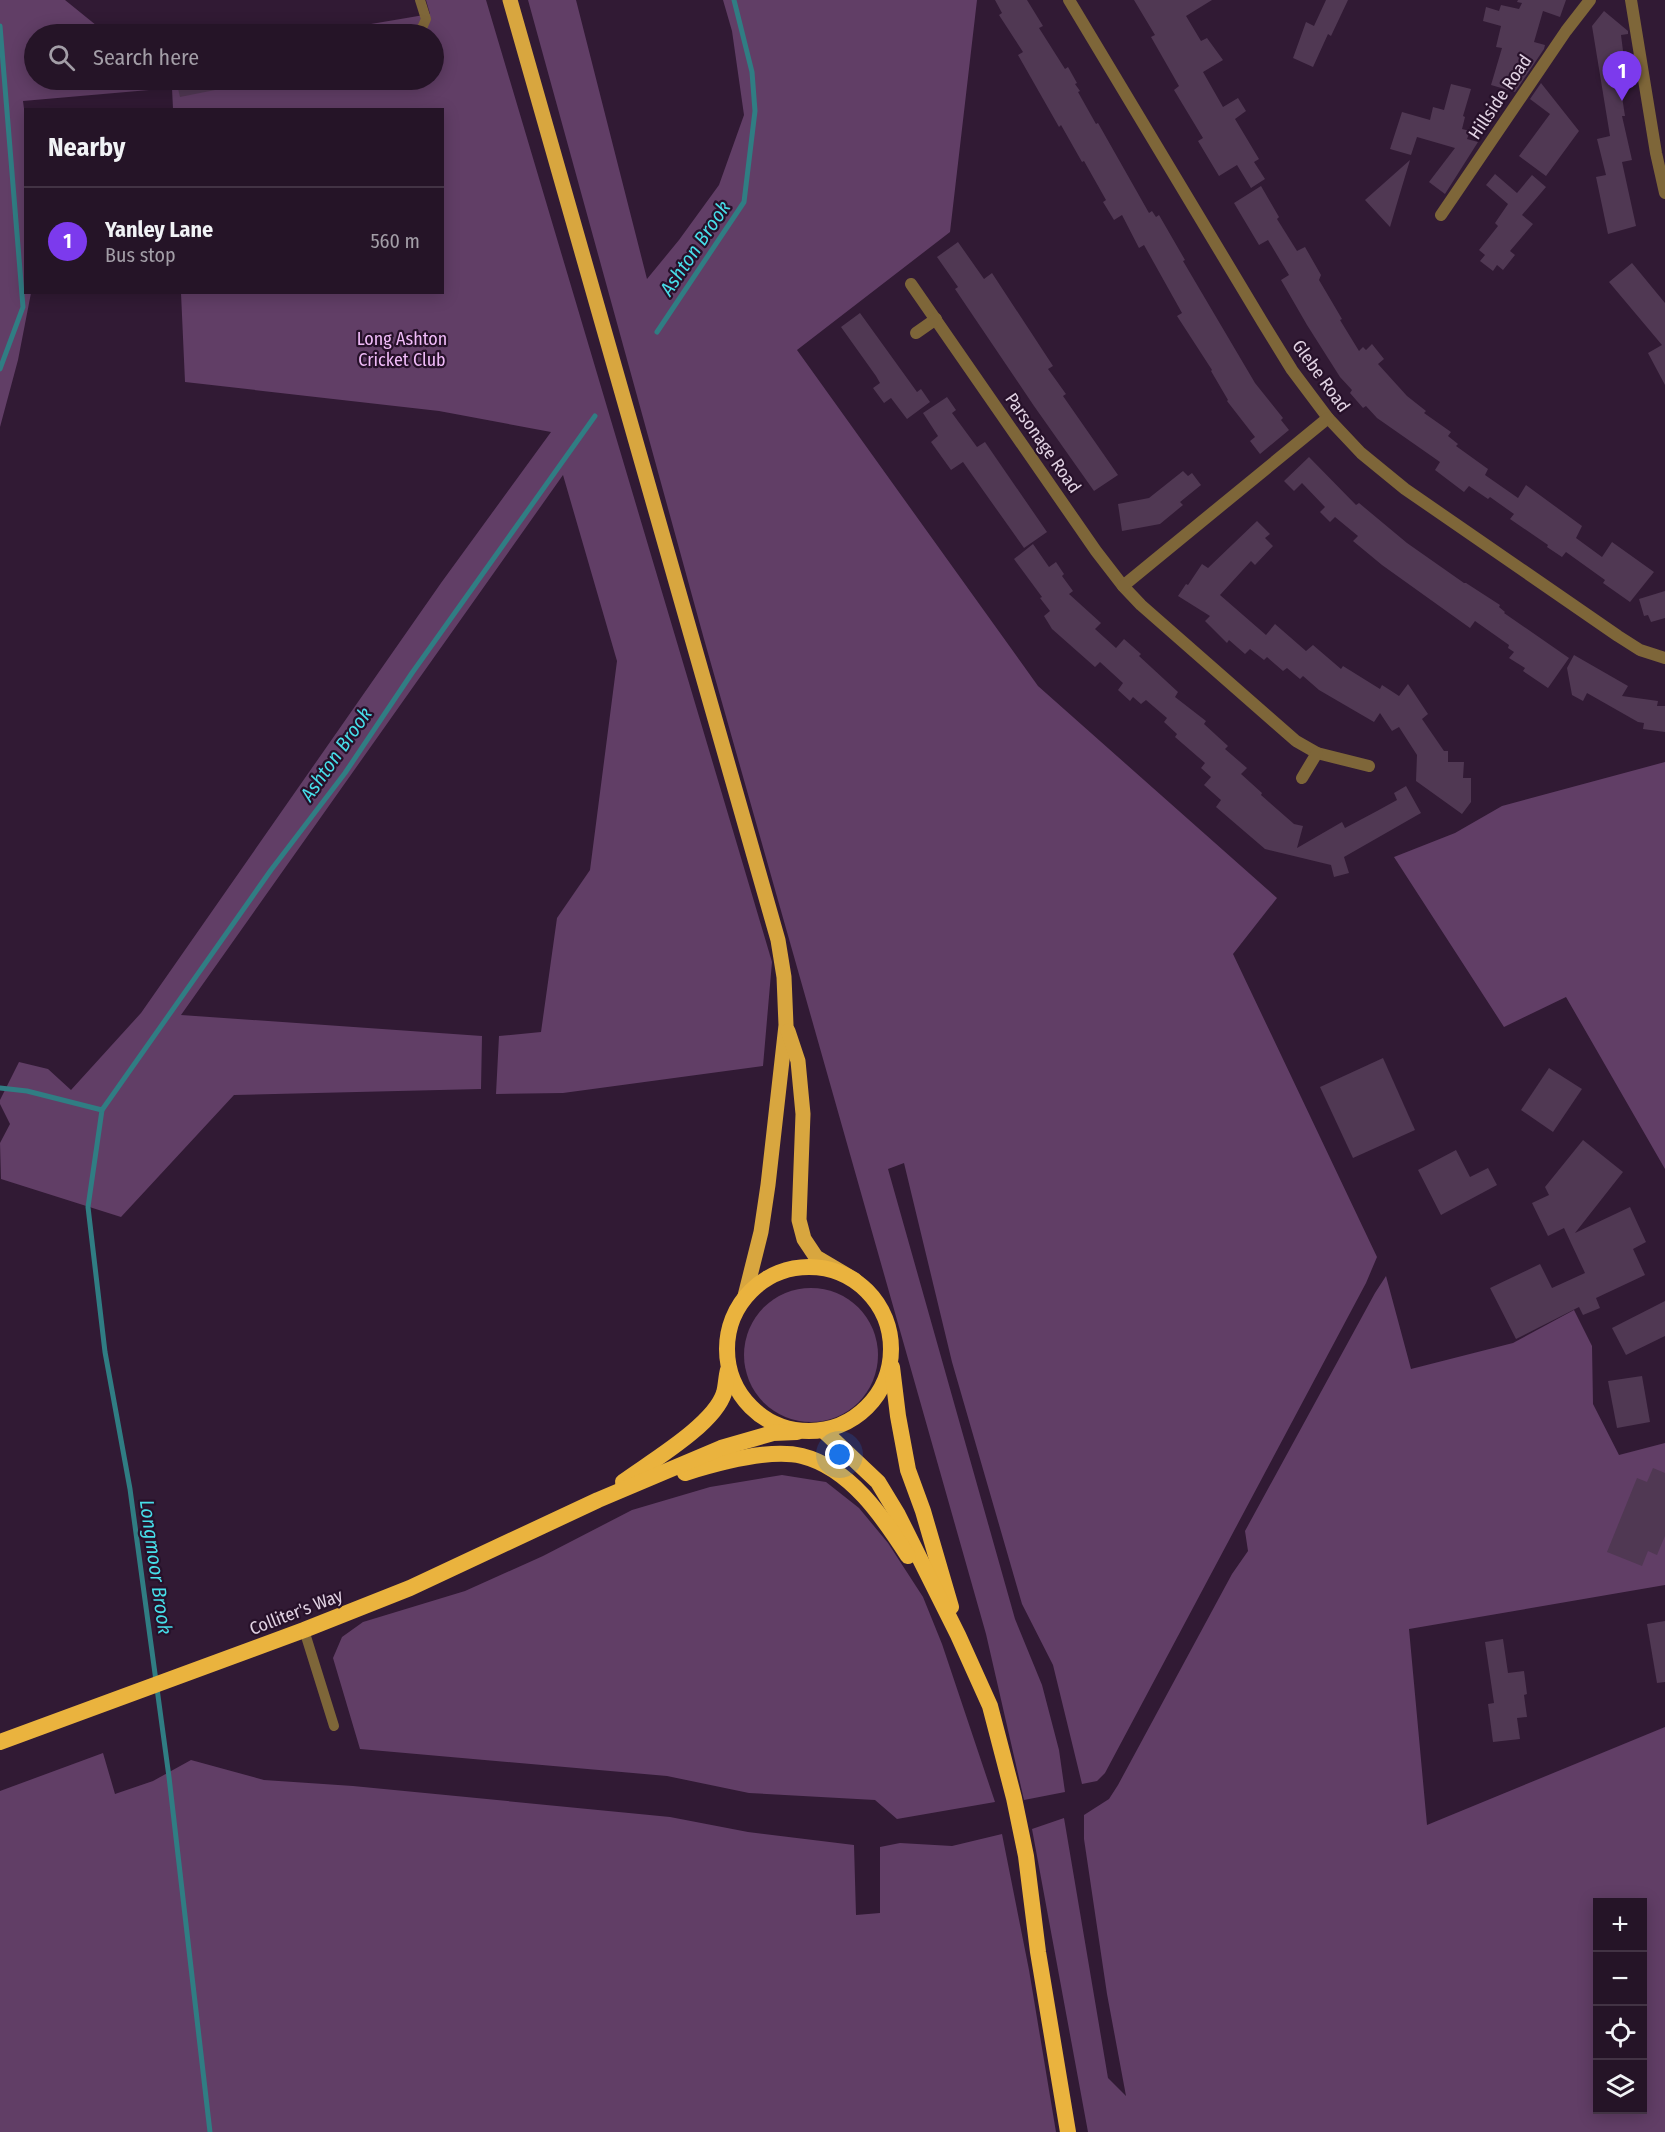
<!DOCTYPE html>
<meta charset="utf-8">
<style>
:root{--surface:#251427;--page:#2d1d2f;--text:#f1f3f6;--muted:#a39ea7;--line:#423344;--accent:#7c3aed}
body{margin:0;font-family:"Fira Sans Condensed",sans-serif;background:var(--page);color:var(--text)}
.controls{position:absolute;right:18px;bottom:18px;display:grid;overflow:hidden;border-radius:0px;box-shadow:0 3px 15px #0003}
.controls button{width:54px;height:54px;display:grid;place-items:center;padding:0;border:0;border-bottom:2px solid var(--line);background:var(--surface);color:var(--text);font:30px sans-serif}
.you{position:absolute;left:840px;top:1455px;width:21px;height:21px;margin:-15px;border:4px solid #fff;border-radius:50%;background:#1a73e8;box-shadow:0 0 0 9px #1a73e833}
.badge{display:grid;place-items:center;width:39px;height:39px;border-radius:50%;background:var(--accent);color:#fff;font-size:20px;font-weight:700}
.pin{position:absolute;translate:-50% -50px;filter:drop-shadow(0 2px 3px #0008)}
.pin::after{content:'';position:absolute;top:32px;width:21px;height:18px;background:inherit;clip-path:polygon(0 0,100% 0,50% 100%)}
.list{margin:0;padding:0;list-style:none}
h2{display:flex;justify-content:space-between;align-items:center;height:78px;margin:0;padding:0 24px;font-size:26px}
h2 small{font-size:20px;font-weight:400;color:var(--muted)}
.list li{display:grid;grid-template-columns:39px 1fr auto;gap:18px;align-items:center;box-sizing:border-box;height:108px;padding:0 24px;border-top:2px solid var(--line)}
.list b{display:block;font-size:22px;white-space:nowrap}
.list p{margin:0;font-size:20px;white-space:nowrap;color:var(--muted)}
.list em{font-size:20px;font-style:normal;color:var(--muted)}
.icon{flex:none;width:33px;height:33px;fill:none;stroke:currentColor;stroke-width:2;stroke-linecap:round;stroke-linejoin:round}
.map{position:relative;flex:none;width:1665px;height:2132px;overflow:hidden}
.search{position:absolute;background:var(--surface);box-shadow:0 3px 15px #0003;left:24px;top:24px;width:420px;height:66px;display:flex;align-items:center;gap:15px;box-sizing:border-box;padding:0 21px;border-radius:33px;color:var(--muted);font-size:22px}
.panel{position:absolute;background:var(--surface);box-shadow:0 3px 15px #0003;left:24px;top:108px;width:420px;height:186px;border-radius:0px}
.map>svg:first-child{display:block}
.green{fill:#613e66;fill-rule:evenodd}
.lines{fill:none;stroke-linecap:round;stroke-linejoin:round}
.stream{stroke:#307d83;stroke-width:5}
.building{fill:#503853}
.service{stroke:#7e6639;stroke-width:10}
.minor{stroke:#7e6639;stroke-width:12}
.tertiary{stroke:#7e6639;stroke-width:12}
.primary{stroke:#d8a63f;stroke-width:15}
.trunk{stroke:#eab33e;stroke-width:16}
.labels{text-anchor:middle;stroke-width:4.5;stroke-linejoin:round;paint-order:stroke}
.street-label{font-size:18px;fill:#e1d2e3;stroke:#27112a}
.park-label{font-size:18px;fill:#f0bbf8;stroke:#27112a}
.water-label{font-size:20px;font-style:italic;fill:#47dee9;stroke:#27112a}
</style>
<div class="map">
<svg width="1665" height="2132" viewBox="0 0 1665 2132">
<rect width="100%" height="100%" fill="#311a34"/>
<g class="green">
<polygon points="0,0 65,0 107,34 34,34 34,80 434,80 434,34 312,34 430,14 426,0 486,0 772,962 763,1066 563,1093 496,1094 499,1036 541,1032 557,918 590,870 617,661 563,475 181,1015 482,1036 481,1089 234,1095 121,1217 1,1179 0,1143 10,1124 0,1104 0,1100 19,1062 48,1069 71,1090 141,1013 441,583 551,432 439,411 185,382 181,293 442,292 442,110 173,109 172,88 23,101 26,124 26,292 31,293 18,360 0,427"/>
<polygon points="528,0 576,0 647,279 679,240 719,185 744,115 732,31 723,0 977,0 950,232 797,350 1038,686 1277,898 1233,954 1377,1257 1366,1283 1105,1773 1097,1781 1082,1784 1053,1665 1022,1604 952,1362 904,1163 888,1169 1015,1619 1042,1685 1059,1750 1065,1792 1024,1800 986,1634 704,639"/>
<polygon points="1665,762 1665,1169 1566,997 1504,1027 1394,857 1455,833 1502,806"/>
<path d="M1386 1276 1411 1369 1513 1343 1574 1310 1592 1346 1593 1404 1619 1455 1665 1443V1585L1409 1629 1427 1825 1665 1727V2132H1088L1032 1829 1064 1818 1108 2078 1126 2096 1107 1994 1084 1839V1815L1109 1799 1118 1785 1232 1574 1248 1551 1245 1531 1375 1293ZM1598 1902H1642V2110H1598Z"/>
<circle cx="811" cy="1355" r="67"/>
<polygon points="782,1475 826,1482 859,1508 888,1543 923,1597 942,1644 995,1802 897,1819 875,1800 749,1793 667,1776 360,1749 333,1658 342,1637 363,1622 465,1591 543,1556 632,1510 710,1487"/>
<polygon points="103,1753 115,1794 153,1781 191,1760 264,1780 353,1786 670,1817 748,1832 854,1845 856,1915 880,1913 880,1847 900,1843 952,1846 1002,1834 1029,1970 1056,2132 0,2132 0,1791"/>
</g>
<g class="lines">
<g class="stream">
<polyline points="0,26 23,307 0,369"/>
<polyline points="657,332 744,202 755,111 752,72 734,0"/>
<polyline points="0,1088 27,1091 102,1110 88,1207 105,1352 130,1489 169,1777 210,2132"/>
<polyline points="102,1110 271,870 345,773 412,673 595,416"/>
</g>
</g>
<g class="building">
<polygon points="995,0 1027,0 1043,26 1039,28 1065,69 1068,67 1077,83 1075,84 1080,91 1078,92 1096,124 1098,123 1149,213 1152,211 1156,217 1159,215 1185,260 1183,261 1255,383 1283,418 1281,420 1289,430 1260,454 1250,441 1255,437 1227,401 1228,400 1211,371 1212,370 1177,316 1182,313 1144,245 1139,248 1122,215 1114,220 1103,202 1106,200 1084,161 1082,162 1061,125 1059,127 1018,55 1023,52 999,15 1002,13"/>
<polygon points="1134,0 1212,0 1186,16 1201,41 1207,38 1223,60 1203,72 1223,107 1238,98 1246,111 1235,119 1259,159 1254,162 1265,179 1251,188 1237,165 1219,176 1198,141 1203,138 1174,90 1179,86 1151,37 1155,35"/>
<polygon points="1326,0 1348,0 1331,36 1328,34 1313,67 1293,58 1306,22 1314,26"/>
<polygon points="1518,0 1566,0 1560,17 1543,11 1534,42 1545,45 1544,49 1515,92 1491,85 1502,48 1496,47 1501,26 1483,21 1486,7 1499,11 1501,5 1519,9 1522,3 1517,2"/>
<polygon points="1604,11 1628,31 1628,34 1621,35 1627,82 1620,84 1625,116 1622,116 1632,160 1622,162 1636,226 1608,234 1596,177 1606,175 1597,139 1610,136 1592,26"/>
<polygon points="176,80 230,80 230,87 180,97"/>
<polygon points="1541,83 1579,131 1546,176 1519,156 1550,114 1530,99"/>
<polygon points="1451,84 1471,89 1463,116 1465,117 1462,129 1470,131 1467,139 1478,142 1445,194 1429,182 1455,148 1417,137 1411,155 1390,149 1402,112 1430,120 1433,107 1444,110"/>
<polygon points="1410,160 1398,200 1390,227 1365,200"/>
<polygon points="1495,174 1517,193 1532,175 1546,187 1522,215 1533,224 1510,251 1515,255 1503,270 1497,265 1493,271 1480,261 1485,255 1479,250 1498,226 1495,223 1508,204 1486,185"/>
<polygon points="1261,186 1279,217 1277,219 1297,251 1305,247 1321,275 1319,280 1342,319 1340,320 1359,351 1363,347 1366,350 1372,344 1384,359 1378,364 1407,396 1426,411 1424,413 1451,432 1448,436 1458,444 1456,446 1488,469 1485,475 1518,498 1526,485 1582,526 1576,538 1602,557 1612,542 1654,572 1630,602 1603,583 1605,580 1566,552 1562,557 1547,547 1548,545 1510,519 1514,514 1490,497 1488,499 1469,486 1464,492 1435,470 1440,462 1377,418 1366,406 1363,408 1350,393 1352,390 1340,377 1307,325 1281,280 1289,275 1268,240 1259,245 1234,203"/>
<polygon points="958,242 984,279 992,273 1053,366 1048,369 1066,394 1063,396 1118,475 1094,491 1034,406 955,289 958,287 937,257"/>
<polygon points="1632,263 1665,303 1665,385 1648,353 1662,345 1609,282"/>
<polygon points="860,313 917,392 921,389 930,402 907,419 891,398 884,403 873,388 880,383 876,376 841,327"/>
<polygon points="947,397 956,410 952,413 977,447 985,442 1047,532 1024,548 963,462 951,470 931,442 938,436 923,413"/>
<polygon points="1309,457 1356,505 1359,503 1407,543 1464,583 1466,583 1500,605 1499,607 1505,612 1504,613 1569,658 1548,688 1523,671 1525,668 1509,658 1514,652 1508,648 1509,645 1475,621 1470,628 1382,565 1353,541 1358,536 1335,517 1330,522 1320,512 1325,507 1302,483 1294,491 1284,481"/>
<polygon points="1183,471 1188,476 1192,473 1201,485 1180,502 1183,505 1160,524 1122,531 1118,504 1149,498"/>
<polygon points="1257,521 1270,534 1265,538 1273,546 1255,565 1251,561 1220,595 1266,635 1275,624 1306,651 1313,645 1341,669 1343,666 1380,689 1382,685 1399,696 1408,684 1428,714 1422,719 1444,751 1448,751 1448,762 1464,762 1463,778 1471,778 1471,802 1462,814 1416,781 1417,755 1399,727 1392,731 1380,713 1374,722 1319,690 1303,676 1300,679 1287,668 1283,671 1267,657 1264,660 1250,649 1245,654 1229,640 1227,643 1205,621 1210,616 1178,596 1186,584 1188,585 1202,564 1208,568"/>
<polygon points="1033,544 1049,567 1056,562 1064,574 1062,576 1073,591 1069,594 1101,623 1095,629 1116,648 1124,639 1141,654 1139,656 1178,692 1175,697 1206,721 1204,724 1228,746 1225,749 1247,768 1241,774 1262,793 1261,795 1294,824 1303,826 1297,848 1342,822 1345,828 1377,811 1397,800 1394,793 1406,786 1421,813 1344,857 1349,873 1334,877 1331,865 1265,849 1216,807 1221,800 1204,785 1211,777 1201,768 1205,763 1175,737 1177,734 1164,722 1167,718 1146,700 1141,704 1133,697 1130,701 1118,690 1123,683 1100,662 1095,667 1052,629 1044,616 1050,611 1040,598 1042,597 1014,559"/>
<polygon points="1665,591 1665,618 1651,622 1648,615 1644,616 1639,599"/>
<polygon points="1574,655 1628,686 1622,696 1658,701 1657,706 1665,706 1665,732 1643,729 1644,723 1638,722 1587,693 1583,701 1572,695 1567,668"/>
<polygon points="1383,1058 1415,1130 1353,1158 1320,1087"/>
<polygon points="1549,1068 1582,1089 1553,1132 1521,1110"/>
<polygon points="1583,1140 1623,1172 1575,1233 1630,1207 1646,1242 1633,1249 1645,1275 1596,1298 1600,1308 1583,1315 1579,1307 1516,1339 1490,1288 1540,1264 1552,1288 1585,1273 1564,1228 1548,1236 1532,1203 1549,1195 1545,1187"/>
<polygon points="1456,1150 1470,1177 1488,1168 1497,1185 1441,1215 1418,1170"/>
<polygon points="1665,1301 1665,1336 1626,1355 1612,1328"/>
<polygon points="1642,1376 1650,1422 1617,1428 1608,1381"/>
<polygon points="1653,1468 1665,1473 1665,1536 1657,1555 1648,1551 1642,1566 1607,1552 1637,1478 1647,1482"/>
<polygon points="1665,1621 1665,1682 1657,1683 1647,1624"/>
<polygon points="1503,1639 1508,1673 1524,1671 1527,1694 1524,1695 1527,1717 1517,1718 1520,1739 1493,1742 1488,1704 1494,1703 1485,1642"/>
</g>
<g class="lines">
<g class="service">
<polyline points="411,34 422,28 426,19 420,0"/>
<polyline points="304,1630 334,1726"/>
</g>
<g class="minor">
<polyline points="1069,0 1263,323 1292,370 1328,418 1361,453 1405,489 1618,636 1640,650 1665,658"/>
<polyline points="1441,215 1566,31 1590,0"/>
<polyline points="911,284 1096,551 1123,586 1141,605 1296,741 1317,753 1369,766"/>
<polyline points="916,333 936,319"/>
<polyline points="1123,586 1328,418"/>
<polyline points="1302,778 1317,753"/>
</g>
<polyline class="tertiary" points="1631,0 1656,153 1665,193"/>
<g class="primary">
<polyline points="510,0 778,940 784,977 786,1025 768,1185 761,1232 745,1296"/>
<polyline points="788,1031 798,1061 803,1114 799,1220 804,1239 816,1257 855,1280"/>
</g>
<g class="trunk">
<circle cx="809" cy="1349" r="82"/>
<polyline points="892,1367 898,1416 908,1470 923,1511 951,1607"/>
<polyline points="824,1431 878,1482 898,1515 958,1635 990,1706 1014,1798 1026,1856 1038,1952 1068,2132"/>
<path d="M685 1473C717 1463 769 1448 802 1456 850 1468 883 1517 908 1556"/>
<path d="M623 1482C650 1462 714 1425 724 1393 726 1386 726 1377 728 1370"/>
<polyline points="0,1742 304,1630 410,1588 598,1500 721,1448 773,1433 797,1432"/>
</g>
</g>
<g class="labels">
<g class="street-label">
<text transform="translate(1500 97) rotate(-56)" y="6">Hillside Road</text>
<text transform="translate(1321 376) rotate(54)" y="6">Glebe Road</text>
<text transform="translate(1043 443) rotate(55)" y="6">Parsonage Road</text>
<text transform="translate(296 1612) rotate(-21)" y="6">Colliter's Way</text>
</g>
<g class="park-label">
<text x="402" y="345">Long Ashton<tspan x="402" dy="21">Cricket Club</tspan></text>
</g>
<g class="water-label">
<text transform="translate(695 248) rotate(-56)" y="7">Ashton Brook</text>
<text transform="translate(336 754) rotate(-55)" y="7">Ashton Brook</text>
<text transform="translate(156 1567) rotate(82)" y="7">Longmoor Brook</text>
</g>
</g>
</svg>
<div class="controls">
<button>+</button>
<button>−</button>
<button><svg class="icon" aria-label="locate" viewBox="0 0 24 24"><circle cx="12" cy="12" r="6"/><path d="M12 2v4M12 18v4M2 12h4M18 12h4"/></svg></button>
<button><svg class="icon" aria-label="layers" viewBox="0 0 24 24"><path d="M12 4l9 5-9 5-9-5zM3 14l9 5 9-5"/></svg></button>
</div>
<div class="you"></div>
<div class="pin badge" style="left:1622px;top:101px">1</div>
<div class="search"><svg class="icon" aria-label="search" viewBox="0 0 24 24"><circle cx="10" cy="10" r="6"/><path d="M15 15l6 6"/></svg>Search here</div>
<section class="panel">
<h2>Nearby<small></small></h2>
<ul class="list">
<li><span class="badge">1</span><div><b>Yanley Lane</b><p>Bus stop</p></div><em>560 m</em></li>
</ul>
</section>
</div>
